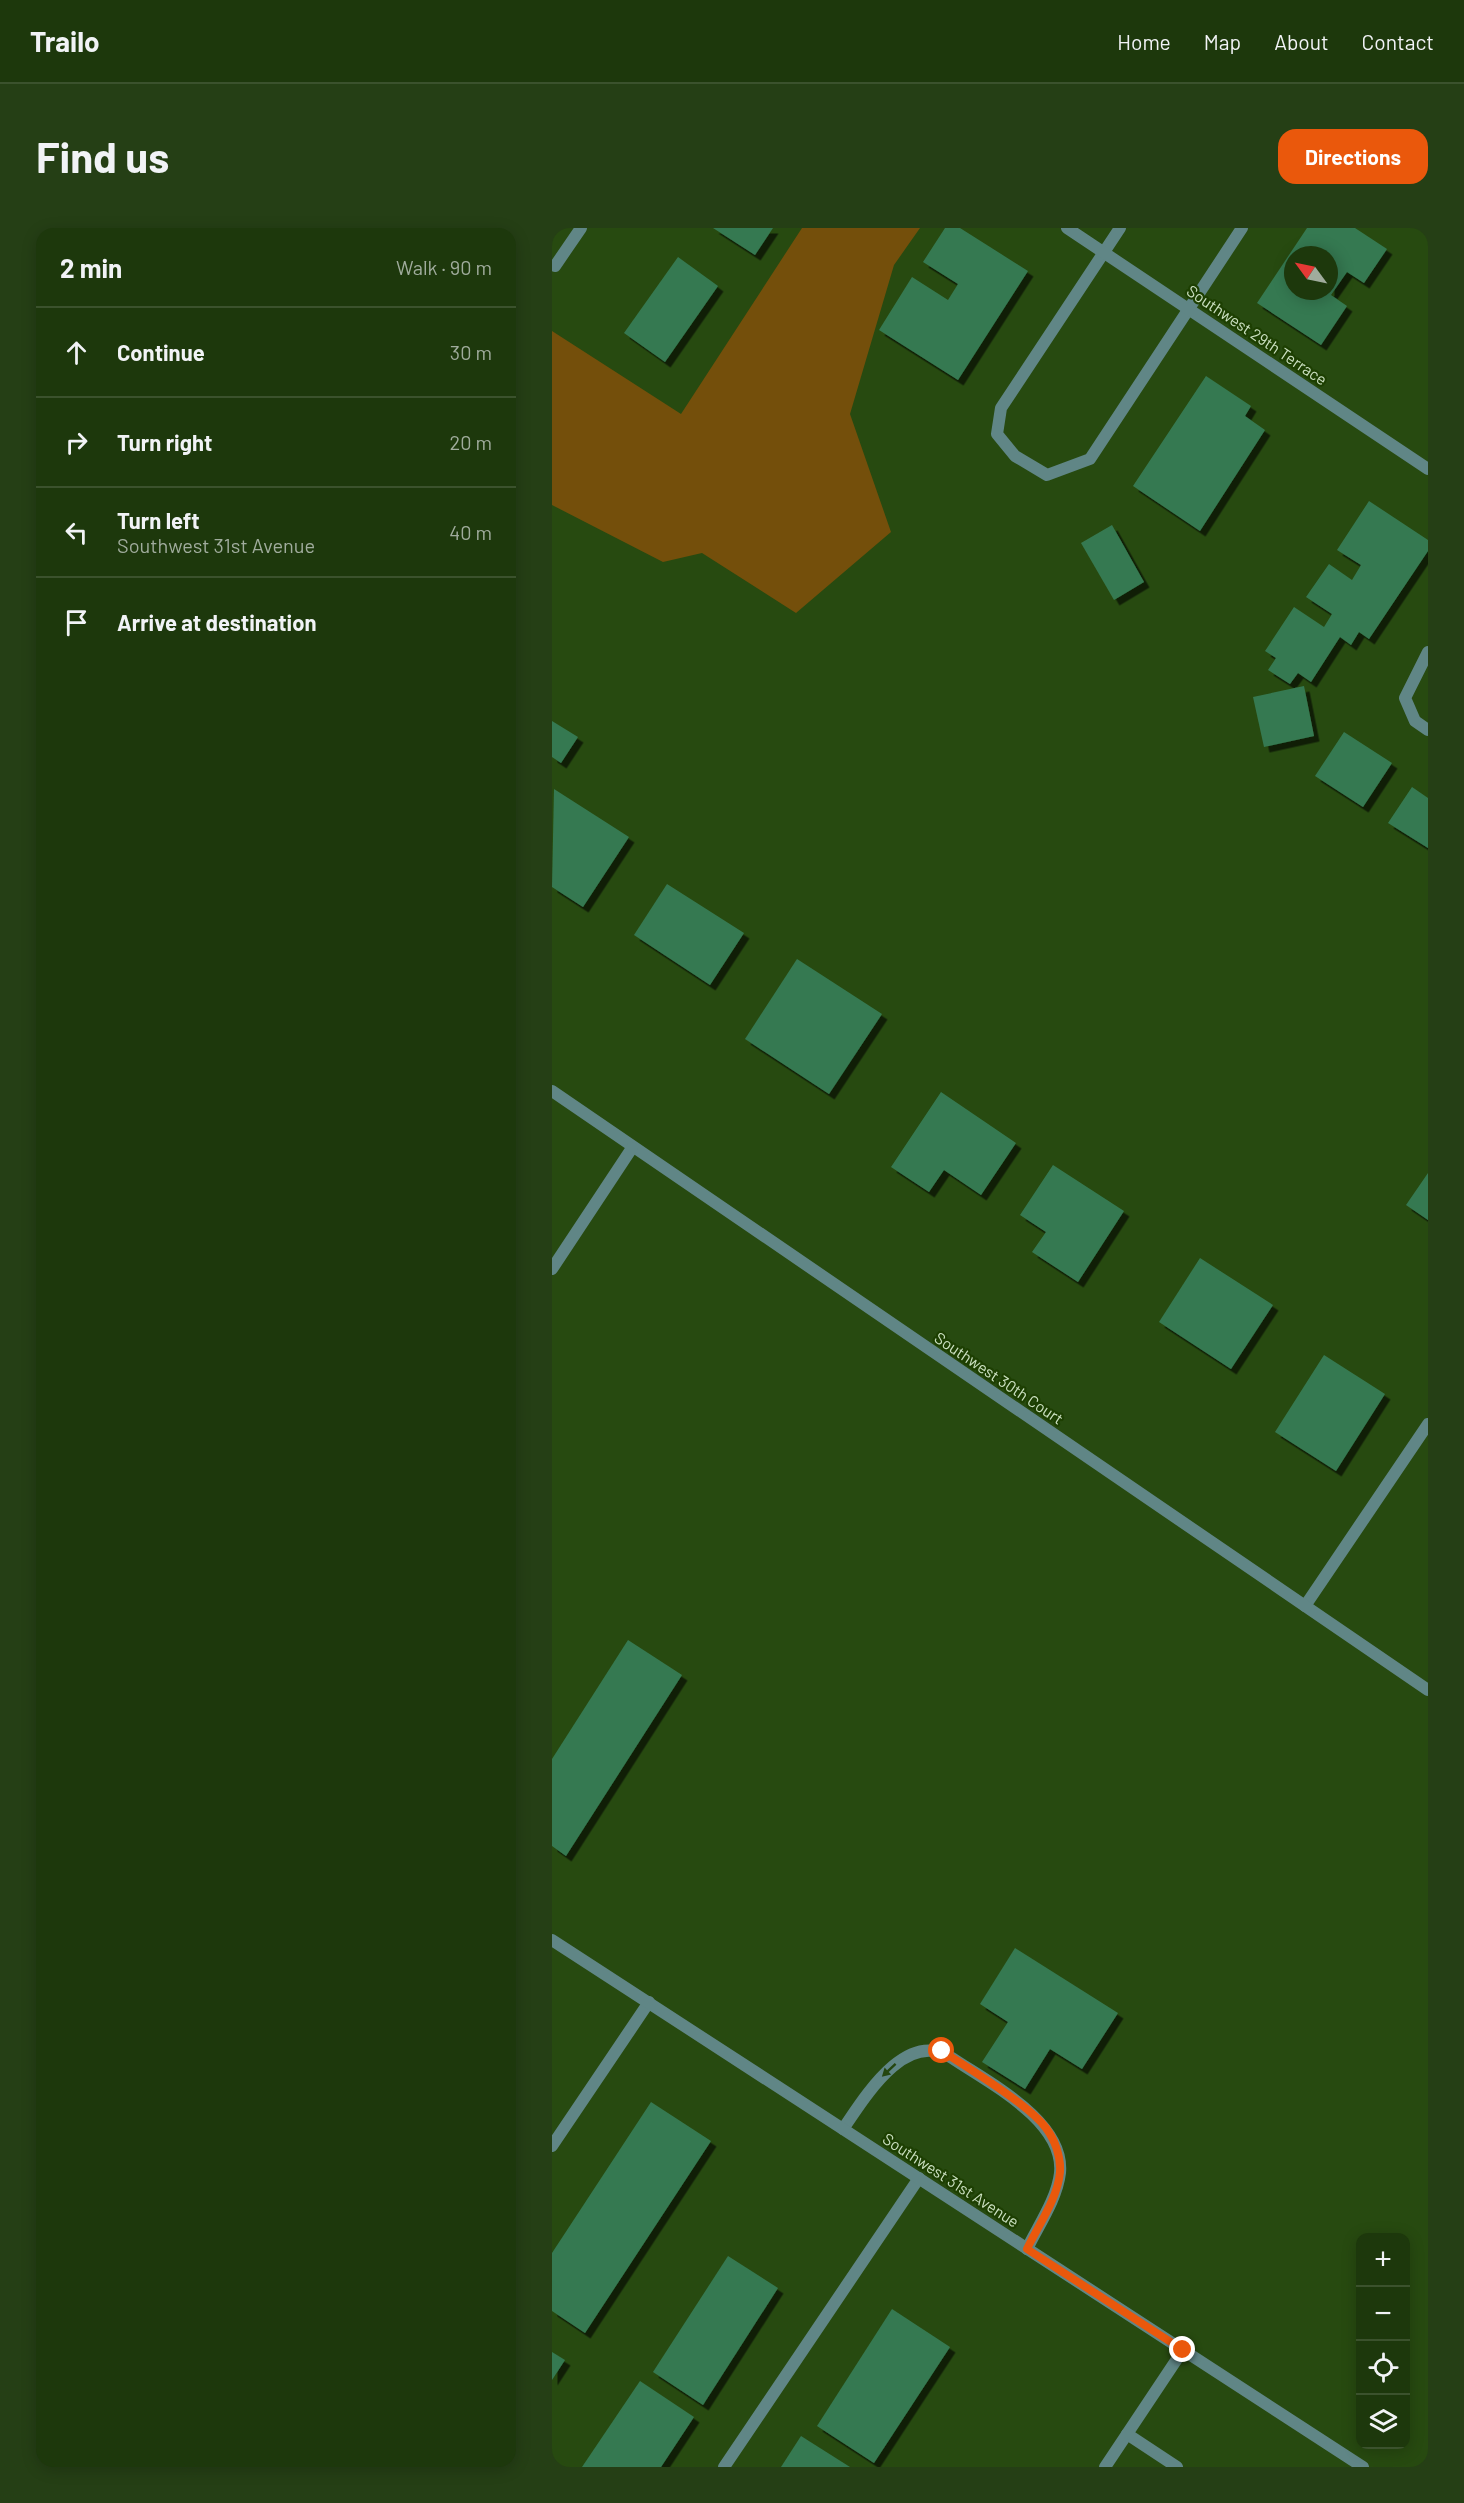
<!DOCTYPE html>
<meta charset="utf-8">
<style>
:root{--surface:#1d380c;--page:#253f15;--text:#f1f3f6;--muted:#a0ac9d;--line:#3b522d;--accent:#ea580c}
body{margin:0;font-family:Barlow,sans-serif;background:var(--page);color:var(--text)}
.controls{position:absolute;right:18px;bottom:18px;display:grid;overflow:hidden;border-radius:12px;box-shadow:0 3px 15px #0003}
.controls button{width:54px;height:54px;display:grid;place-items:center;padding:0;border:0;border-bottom:2px solid var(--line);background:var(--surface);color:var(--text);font:30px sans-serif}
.compass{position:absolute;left:732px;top:18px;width:54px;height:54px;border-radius:50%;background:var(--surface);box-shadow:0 3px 15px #0003;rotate:303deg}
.stop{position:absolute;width:18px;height:18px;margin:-14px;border:4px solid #ea580c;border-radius:50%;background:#fff}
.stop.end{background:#ea580c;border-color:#fff;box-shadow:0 2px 6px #0008}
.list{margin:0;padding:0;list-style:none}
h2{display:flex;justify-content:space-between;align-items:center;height:78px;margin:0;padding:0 24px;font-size:26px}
h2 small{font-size:20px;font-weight:400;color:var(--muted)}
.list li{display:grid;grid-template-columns:39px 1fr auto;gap:18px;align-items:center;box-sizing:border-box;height:90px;padding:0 24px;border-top:2px solid var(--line)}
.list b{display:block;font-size:22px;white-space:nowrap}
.list p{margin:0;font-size:20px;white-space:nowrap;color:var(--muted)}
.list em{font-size:20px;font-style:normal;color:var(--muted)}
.icon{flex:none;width:33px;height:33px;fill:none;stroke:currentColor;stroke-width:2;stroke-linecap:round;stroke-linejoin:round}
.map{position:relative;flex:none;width:876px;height:2239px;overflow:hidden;border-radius:18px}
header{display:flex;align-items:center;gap:36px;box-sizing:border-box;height:84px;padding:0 30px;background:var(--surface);border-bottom:2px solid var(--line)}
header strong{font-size:28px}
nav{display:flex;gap:33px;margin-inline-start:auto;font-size:21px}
.intro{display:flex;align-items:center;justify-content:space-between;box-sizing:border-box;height:144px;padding:0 36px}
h1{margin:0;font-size:42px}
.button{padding:15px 27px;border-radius:18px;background:var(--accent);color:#fff;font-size:21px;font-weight:700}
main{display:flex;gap:36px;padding:0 36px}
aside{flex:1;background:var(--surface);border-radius:18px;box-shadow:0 3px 15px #0003}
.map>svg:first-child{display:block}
.green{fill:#744f0b}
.building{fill:#367951;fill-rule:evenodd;filter:url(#shadow)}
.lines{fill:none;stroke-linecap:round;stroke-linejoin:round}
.service{stroke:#608686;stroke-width:12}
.minor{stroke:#608686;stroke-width:12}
.tertiary{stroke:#608686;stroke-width:12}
.oneway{fill:#24460f}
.route{stroke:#ea580c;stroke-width:8}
.labels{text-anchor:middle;stroke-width:4.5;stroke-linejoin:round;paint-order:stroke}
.street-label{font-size:16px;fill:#cce1c2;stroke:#1d3f02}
</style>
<header>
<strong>Trailo</strong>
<nav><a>Home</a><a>Map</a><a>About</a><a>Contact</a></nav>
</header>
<div class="intro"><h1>Find us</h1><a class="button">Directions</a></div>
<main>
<aside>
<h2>2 min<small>Walk · 90 m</small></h2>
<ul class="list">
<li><svg class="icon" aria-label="ahead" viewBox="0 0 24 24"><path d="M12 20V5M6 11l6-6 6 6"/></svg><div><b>Continue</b></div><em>30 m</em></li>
<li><svg class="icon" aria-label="right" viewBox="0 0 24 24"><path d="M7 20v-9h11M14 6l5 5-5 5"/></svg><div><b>Turn right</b></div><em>20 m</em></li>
<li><svg class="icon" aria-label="left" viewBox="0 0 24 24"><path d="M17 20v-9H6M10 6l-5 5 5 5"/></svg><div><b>Turn left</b><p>Southwest 31st Avenue</p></div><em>40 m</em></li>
<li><svg class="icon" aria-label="arrive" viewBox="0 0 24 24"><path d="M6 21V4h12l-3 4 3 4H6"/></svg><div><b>Arrive at destination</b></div></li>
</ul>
</aside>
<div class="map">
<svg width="876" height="2239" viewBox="0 0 876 2239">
<defs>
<filter id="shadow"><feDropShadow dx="5.5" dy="5.5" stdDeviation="0" flood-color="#0009"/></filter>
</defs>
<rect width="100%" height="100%" fill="#274a10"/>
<polygon class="green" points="250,0 368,0 342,37 298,186 339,304 244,385 150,325 111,334 0,277 0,103 129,186"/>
<g class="building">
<polygon points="161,0 221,0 203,27"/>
<polygon points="393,0 408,0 476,43 406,152 327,102 360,49 396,72 406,56 371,34"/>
<path d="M755 0H803L835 21 812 55 795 44 779 67 795 78 769 117 705 75ZM741 27H777V63H741Z"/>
<polygon points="126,29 166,58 113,134 72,105"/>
<polygon points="654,148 699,178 693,188 713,202 648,303 581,258"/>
<polygon points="817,273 876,312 876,323 817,411 807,404 799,417 788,409 759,454 746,445 738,456 716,442 724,430 713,423 742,379 772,399 780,386 754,369 777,336 800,352 809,337 785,322"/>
<polygon points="560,297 592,354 562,372 529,315"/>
<polygon points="752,458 762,508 712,519 701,469"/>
<polygon points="0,493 26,509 9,535 0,529"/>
<polygon points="792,504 840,535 811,579 763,548"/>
<polygon points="860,559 876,570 876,620 836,595"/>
<polygon points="2,561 77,609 31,679 0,659"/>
<polygon points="115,656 192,705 158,757 82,707"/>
<polygon points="245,731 330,786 277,866 193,811"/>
<polygon points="389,864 464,915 429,967 392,942 377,964 339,939"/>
<polygon points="501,937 572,983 526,1054 480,1024 494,1004 468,987"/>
<polygon points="876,945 876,992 854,977"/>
<polygon points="648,1030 721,1077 679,1141 607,1094"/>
<polygon points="772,1127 833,1166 784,1243 723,1204"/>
<polygon points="76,1412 130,1447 14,1628 0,1618 0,1531"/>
<polygon points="463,1720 566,1785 530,1841 498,1821 473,1861 430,1834 456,1794 428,1776"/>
<polygon points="99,1874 159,1913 33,2105 0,2083 0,2025"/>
<polygon points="176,2028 226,2060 151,2177 101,2144"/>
<polygon points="340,2081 398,2119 322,2235 265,2198"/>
<polygon points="0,2124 13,2132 0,2152"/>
<polygon points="88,2153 142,2189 109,2239 30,2239"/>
<polygon points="249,2208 298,2239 229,2239"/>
</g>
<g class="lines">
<g class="service">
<polyline points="568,0 449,180 445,206 463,228 495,247 538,231 690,0"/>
<polyline points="876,424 853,470 863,493 876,502"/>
<polyline points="753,1378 876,1196"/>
<path d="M291 1901C313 1869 354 1800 400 1830 437 1855 513 1893 508 1945 505 1971 486 1998 475 2021"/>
<polyline points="0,1918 97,1774"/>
<polyline points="575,2206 625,2239"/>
<polyline points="172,2239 367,1950"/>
<polyline points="553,2239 631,2122"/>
</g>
<g class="minor">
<polyline points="515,0 876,241"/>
<polyline points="3,38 29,0"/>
<polyline points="0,863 876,1462"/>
<polyline points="0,1041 80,920"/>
</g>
<polyline class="tertiary" points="0,1712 811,2239"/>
</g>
<defs><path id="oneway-solid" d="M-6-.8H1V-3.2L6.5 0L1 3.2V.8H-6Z" transform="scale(1.5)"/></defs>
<use class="oneway" href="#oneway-solid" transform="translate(337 1842) rotate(137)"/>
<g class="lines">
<path class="route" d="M390 1823C416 1840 476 1876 494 1900 503 1912 509 1929 508 1944 506 1970 486 1998 475 2021L631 2122"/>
</g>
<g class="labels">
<g class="street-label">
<text transform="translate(705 107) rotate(34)" y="6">Southwest 29th Terrace</text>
<text transform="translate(447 1150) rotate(34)" y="6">Southwest 30th Court</text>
<text transform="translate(399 1952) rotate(33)" y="6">Southwest 31st Avenue</text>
</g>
</g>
</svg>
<div class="controls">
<button>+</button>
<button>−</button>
<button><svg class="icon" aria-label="locate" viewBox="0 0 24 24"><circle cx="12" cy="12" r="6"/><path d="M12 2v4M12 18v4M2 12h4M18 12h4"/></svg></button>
<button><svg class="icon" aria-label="layers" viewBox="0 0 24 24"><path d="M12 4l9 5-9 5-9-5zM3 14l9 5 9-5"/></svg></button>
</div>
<svg class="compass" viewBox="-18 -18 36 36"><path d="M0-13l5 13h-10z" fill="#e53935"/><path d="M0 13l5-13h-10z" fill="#a0ac9d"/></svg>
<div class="stop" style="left:390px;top:1823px"></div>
<div class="stop end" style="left:631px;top:2122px"></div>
</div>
</main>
